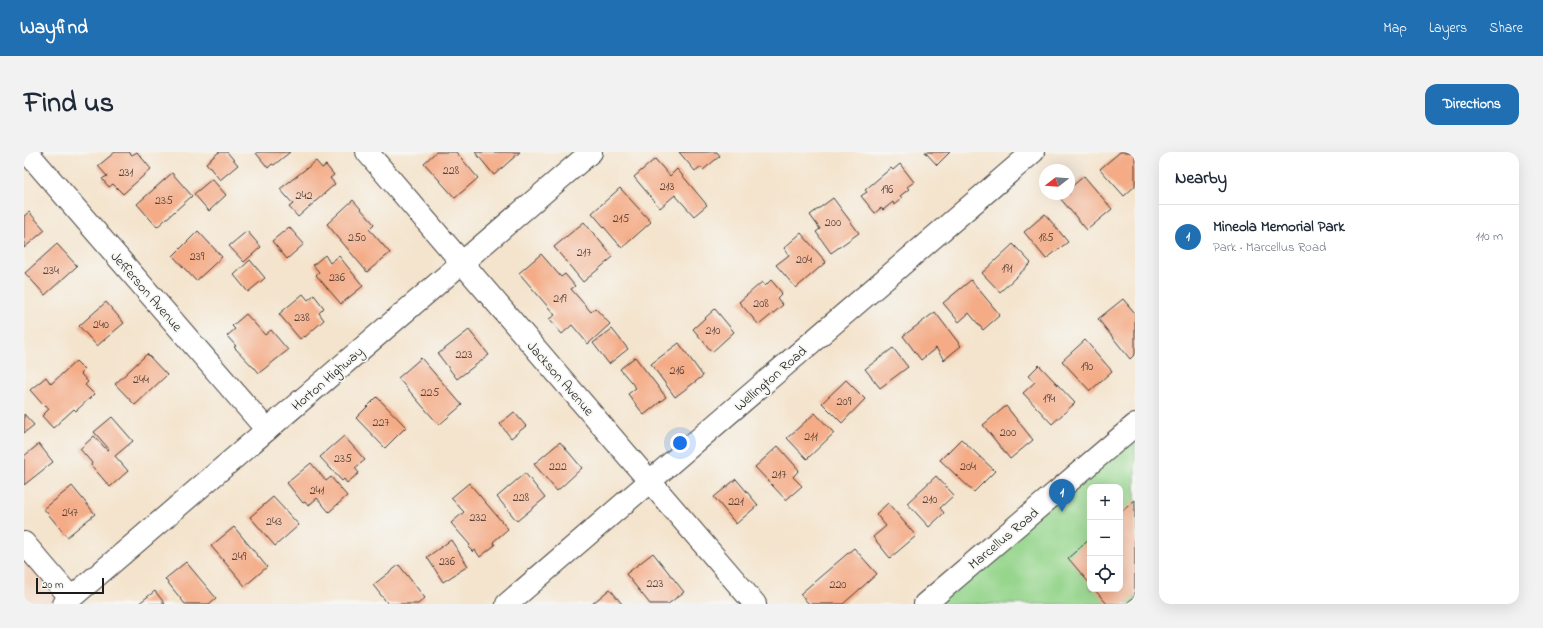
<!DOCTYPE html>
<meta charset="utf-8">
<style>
:root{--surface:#fff;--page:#f2f2f3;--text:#1f2937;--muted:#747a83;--line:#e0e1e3;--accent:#1f6fb2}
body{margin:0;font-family:"Indie Flower",sans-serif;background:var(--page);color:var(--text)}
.controls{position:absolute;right:12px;bottom:12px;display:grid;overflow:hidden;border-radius:8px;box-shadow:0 4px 16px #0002}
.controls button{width:36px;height:36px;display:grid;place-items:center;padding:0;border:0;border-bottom:1px solid var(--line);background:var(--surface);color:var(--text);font:20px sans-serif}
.compass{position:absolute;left:1015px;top:12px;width:36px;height:36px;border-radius:50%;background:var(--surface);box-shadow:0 4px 16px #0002;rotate:253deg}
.scale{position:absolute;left:12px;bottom:10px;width:68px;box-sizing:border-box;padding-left:4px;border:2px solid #1c1c1c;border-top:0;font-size:11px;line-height:14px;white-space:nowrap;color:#1c1c1c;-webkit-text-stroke:3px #f6f6f2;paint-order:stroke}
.you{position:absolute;left:656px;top:291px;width:14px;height:14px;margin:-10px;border:3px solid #fff;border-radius:50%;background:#1a73e8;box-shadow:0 0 0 6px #1a73e833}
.badge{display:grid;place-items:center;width:26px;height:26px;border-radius:50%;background:var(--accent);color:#fff;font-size:13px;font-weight:700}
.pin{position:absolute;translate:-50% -33px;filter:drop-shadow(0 1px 2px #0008)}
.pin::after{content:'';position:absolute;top:21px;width:14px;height:12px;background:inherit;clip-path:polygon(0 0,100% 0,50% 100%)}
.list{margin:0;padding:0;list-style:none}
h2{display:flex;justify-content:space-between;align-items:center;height:52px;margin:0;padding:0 16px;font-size:17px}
h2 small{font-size:13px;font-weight:400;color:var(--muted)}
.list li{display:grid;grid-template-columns:26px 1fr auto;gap:12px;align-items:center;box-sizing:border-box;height:64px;padding:0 16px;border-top:1px solid var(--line)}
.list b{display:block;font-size:15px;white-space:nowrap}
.list p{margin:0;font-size:13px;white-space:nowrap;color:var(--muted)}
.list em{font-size:13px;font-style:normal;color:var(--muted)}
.icon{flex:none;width:22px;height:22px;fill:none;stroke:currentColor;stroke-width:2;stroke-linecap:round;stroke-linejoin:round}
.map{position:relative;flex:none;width:1111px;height:452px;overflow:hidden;border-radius:12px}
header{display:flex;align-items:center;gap:24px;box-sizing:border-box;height:56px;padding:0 20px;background:var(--accent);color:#fff}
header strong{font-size:19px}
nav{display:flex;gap:22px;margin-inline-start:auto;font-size:14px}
.intro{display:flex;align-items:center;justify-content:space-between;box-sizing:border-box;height:96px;padding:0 24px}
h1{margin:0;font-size:28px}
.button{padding:10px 18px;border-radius:12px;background:var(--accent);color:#fff;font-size:14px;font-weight:700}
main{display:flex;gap:24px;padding:0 24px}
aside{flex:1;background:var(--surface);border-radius:12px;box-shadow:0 4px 16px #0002}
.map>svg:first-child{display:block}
.built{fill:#f2d4be}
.green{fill:#95d58c;stroke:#587854;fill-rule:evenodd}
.building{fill:#f4ab86}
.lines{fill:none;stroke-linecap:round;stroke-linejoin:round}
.minor-casing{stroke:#3c3a37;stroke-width:24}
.minor{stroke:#fff;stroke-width:22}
.labels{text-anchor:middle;stroke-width:3.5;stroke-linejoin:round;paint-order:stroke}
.number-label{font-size:12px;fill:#524036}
.street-label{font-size:14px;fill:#1c1c1c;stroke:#f6f6f2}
</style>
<header>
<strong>Wayfind</strong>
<nav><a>Map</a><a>Layers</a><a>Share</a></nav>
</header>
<div class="intro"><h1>Find us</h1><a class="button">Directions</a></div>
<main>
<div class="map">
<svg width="1111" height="452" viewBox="0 0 1111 452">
<rect width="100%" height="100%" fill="#f6f6f2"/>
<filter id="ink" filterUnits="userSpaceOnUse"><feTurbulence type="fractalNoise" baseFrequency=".025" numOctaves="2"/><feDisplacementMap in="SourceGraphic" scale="8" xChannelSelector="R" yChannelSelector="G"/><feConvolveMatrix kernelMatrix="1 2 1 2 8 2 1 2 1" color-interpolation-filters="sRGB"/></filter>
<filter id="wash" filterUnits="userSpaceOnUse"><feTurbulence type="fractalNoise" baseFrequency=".012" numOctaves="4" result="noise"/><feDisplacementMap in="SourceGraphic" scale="16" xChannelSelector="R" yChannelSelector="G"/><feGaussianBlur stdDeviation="0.9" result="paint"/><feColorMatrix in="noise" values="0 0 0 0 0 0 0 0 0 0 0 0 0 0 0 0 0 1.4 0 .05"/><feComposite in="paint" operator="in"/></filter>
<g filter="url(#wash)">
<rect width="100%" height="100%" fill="#f4e4cd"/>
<polygon class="built" points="0,391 40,452 0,452"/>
<path class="green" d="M1111 273V452H901ZM1066 335H1096V437H1066Z"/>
<g id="blocks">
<g class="building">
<polygon points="91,0 105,0 108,3 113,0 127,17 99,42 89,32 85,35 78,27 83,24 74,14"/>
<polygon points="195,0 203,0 214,13 196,28 182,11"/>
<polygon points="234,0 266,0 250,13 248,12 244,16 232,1"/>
<polygon points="412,0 432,0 454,26 431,46 400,11"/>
<polygon points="451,0 496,0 470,23"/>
<polygon points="655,0 693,0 696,4 679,18 676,15 671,19"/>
<polygon points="901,0 926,0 913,13"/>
<polygon points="1096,0 1111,0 1111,34 1100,44 1076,17"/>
<polygon points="631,7 646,24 653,17 683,53 670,64 651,43 636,56 610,25"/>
<polygon points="292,9 298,16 302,13 310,23 306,26 311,32 274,65 265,55 269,52 256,37"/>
<polygon points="876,12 890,30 883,35 885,37 876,44 878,46 870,53 869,50 859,58 857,56 851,61 837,44 843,40 841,38 867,16 869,18"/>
<polygon points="148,21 168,44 133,75 113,52"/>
<polygon points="1060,24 1088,57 1063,78 1035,45 1039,42 1045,42 1045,37"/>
<polygon points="188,27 202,43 185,59 170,42"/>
<polygon points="596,36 627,70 598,96 568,61"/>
<polygon points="809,46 835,81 807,101 792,80 796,77 786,63"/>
<polygon points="329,48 350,72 345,77 366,101 343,120 303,72"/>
<polygon points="5,60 21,78 0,96 0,64"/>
<polygon points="1021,62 1044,90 1022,107 1000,80"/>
<polygon points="560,70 589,105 559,130 530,95"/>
<polygon points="265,75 280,92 263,107 248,89"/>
<polygon points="174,79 198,105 172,129 149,104"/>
<polygon points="223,79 237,95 220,110 205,94"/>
<polygon points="777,81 802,110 772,136 752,113 765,103 760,96"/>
<polygon points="33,92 53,114 21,143 1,121"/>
<polygon points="989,92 1007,111 976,140 958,121"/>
<polygon points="517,102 537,125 541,122 551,134 547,137 567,160 571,156 586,172 564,192 548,173 538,182 525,167 531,163 495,121"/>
<polygon points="301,103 306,111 315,104 339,134 317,152 292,123 295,120 289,113"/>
<polygon points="226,108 241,126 224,140 210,123"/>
<polygon points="747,128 758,141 753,146 759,153 735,173 715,150 738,130 741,134"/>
<polygon points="947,128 976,163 959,178 945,161 935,170 919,151"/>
<polygon points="279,142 284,148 290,143 300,156 295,161 300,168 281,185 280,184 276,187 255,162"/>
<polygon points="1099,147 1111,161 1111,202 1106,207 1074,167"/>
<polygon points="82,150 100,171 73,194 55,174"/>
<polygon points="691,157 710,180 688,200 669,177"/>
<polygon points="911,160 937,194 920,208 912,196 897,208 879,184"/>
<polygon points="222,162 241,183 247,178 264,198 235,221 231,216 230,216 210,195 212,194 203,184 211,177 208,174"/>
<polygon points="588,177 604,197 585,212 569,191"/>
<polygon points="445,178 465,203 433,227 414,202"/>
<polygon points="1061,188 1088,219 1066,239 1038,209"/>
<polygon points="655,191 679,224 651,245 627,212"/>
<polygon points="869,196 884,215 856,236 841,217"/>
<polygon points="123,202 143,223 111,253 91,232"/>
<polygon points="611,205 642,245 620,263 604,242 612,236 596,217"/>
<polygon points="397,206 438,253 415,273 374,226"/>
<polygon points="52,209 61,218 57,222 64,230 61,233 70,242 52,259 50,257 29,276 18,264 25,257 22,253 20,254 6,238 22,225 27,232"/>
<polygon points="1015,213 1051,251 1028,272 999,241 1011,230 1004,224"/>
<polygon points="822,228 841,247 818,271 798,251"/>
<polygon points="353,245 382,275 361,296 332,266"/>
<polygon points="982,254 1009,288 986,307 959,273"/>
<polygon points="490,260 502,274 487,286 476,272"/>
<polygon points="791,261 810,281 783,307 763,286"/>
<polygon points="0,262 10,273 0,281"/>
<polygon points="88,265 109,289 91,304 104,319 86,335 67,313 68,311 56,297 70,284 83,298 85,297 70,280"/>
<polygon points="320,284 341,308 331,316 335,321 323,331 320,327 318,329 296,305"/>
<polygon points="937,287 971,319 950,340 916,308"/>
<polygon points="536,290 558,316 533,339 510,312"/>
<polygon points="15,292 29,310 0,333 0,304"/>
<polygon points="754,294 775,318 769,325 778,334 762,348 731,315"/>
<polygon points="287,311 302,329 307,325 323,344 305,360 293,346 284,354 281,350 279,351 263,331"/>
<polygon points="501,321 521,346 493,369 473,345"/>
<polygon points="912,324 930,343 916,356 920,361 905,375 883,351"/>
<polygon points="712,327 734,353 712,372 690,345"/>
<polygon points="445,331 484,377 469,390 471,393 456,405 451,398 449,400 444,395 446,393 427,371 440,360 427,346"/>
<polygon points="48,334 71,362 43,385 20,357"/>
<polygon points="249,345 275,373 251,394 226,365"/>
<polygon points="1111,348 1111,444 1102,452 1083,452 1070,437 1096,437 1096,361"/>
<polygon points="864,351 892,384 866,406 849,385 862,374 852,362"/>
<polygon points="210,375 243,415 221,434 187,394"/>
<polygon points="1066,387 1066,432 1044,406"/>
<polygon points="427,388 444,414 419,430 403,405"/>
<polygon points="830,396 853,422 819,452 785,452 776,442"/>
<polygon points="629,401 660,440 644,452 626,452 602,422"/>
<polygon points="162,410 192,446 185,452 161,452 141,427"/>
<polygon points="375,413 401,446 394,452 364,452 349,433"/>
<polygon points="586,437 598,452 568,452"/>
<polygon points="131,439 141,452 114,452"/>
</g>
</g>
</g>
<g filter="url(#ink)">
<use href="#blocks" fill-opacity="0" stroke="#3c3a37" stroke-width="1"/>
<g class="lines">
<g class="minor-casing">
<g id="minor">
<polyline points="3,0 243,278"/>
<polyline points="343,0 731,452"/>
<polyline points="0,391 47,446"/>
<polyline points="40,452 567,0"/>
<polyline points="483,452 1009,0"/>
<polyline points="901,452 1111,273"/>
</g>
</g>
<use href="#minor" class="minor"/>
</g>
</g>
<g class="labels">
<g class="number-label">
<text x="427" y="22">228</text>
<text x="102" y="24">231</text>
<text x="643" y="38">213</text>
<text x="863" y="41">196</text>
<text x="280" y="47">242</text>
<text x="140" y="52">235</text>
<text x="597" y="70">215</text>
<text x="809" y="74">200</text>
<text x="333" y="89">250</text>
<text x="1022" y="89">185</text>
<text x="560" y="104">217</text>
<text x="173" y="108">239</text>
<text x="780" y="111">204</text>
<text x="983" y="120">191</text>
<text x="27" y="122">234</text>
<text x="313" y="129">236</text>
<text x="536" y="150">219</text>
<text x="737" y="155">208</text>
<text x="278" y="169">238</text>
<text x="77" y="176">240</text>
<text x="689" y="182">210</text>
<text x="440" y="206">223</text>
<text x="1063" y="218">190</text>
<text x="653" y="222">216</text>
<text x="117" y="231">244</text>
<text x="406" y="244">225</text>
<text x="1025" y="250">194</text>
<text x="820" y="253">209</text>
<text x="357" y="274">227</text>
<text x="984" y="284">200</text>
<text x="787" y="288">211</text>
<text x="319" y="310">235</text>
<text x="534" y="318">222</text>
<text x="944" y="318">204</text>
<text x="755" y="326">217</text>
<text x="293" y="342">241</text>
<text x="497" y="349">228</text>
<text x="906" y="351">210</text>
<text x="712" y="353">221</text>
<text x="46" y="364">247</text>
<text x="454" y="369">232</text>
<text x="250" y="373">243</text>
<text x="215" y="408">249</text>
<text x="423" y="413">236</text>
<text x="631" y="435">223</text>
<text x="814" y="436">220</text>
</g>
<g class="street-label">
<text transform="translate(123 139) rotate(49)" y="5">Jefferson Avenue</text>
<text transform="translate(303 226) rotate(-41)" y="5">Horton Highway</text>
<text transform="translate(537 226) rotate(49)" y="5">Jackson Avenue</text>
<text transform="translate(746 226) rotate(-41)" y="5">Wellington Road</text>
<text transform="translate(979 386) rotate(-40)" y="5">Marcellus Road</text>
</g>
</g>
</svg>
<div class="controls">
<button>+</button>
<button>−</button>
<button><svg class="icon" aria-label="locate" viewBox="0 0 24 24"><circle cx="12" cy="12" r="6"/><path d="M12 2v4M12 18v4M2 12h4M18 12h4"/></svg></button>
</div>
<svg class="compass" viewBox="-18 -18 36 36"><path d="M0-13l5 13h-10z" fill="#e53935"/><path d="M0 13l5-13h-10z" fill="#747a83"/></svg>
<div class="scale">20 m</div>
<div class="you"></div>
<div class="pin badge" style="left:1038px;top:360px">1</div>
</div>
<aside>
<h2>Nearby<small></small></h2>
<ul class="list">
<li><span class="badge">1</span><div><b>Mineola Memorial Park</b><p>Park · Marcellus Road</p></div><em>110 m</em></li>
</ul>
</aside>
</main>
